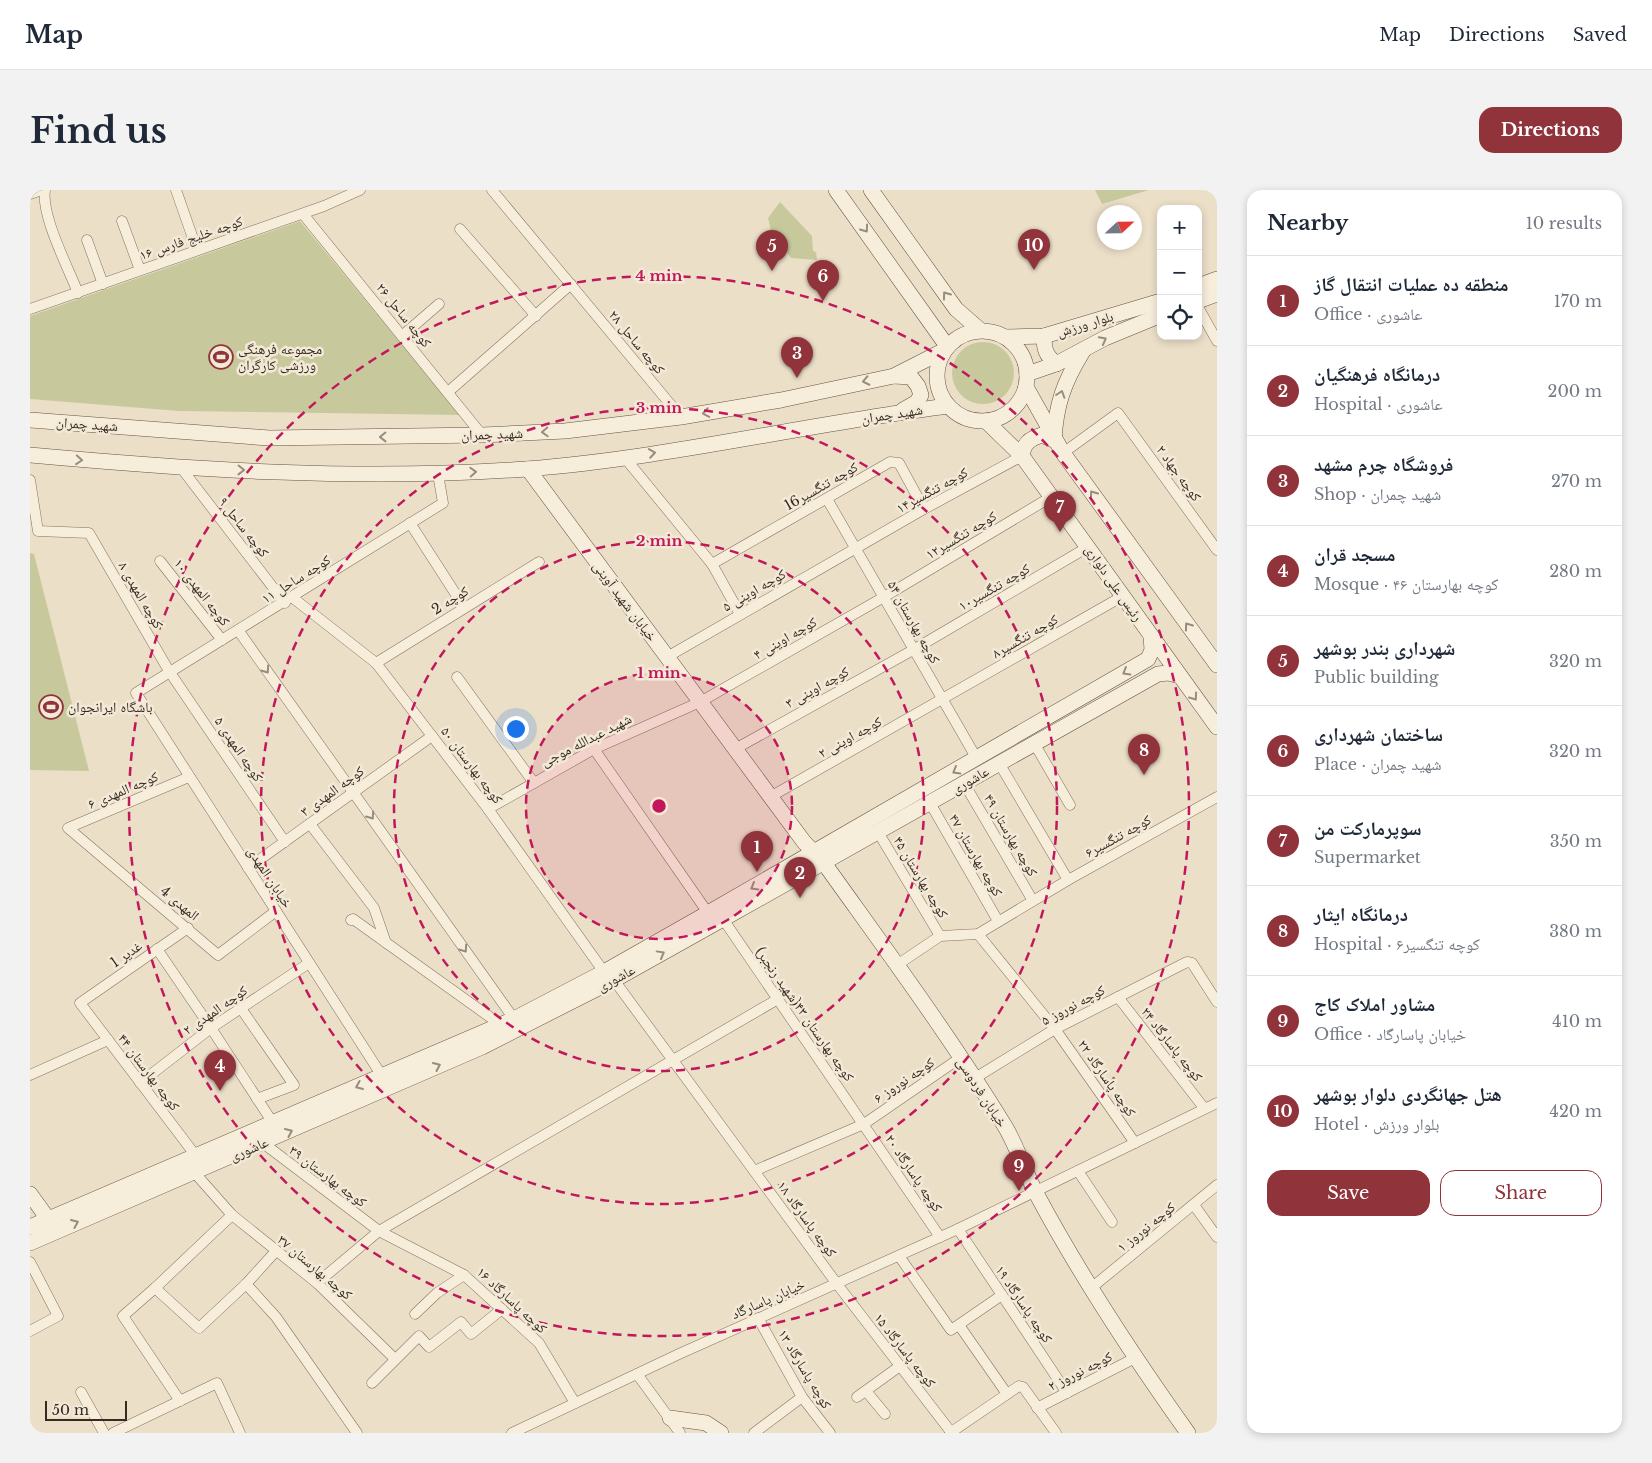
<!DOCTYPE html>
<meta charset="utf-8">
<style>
:root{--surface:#fff;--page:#f2f2f3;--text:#1f2937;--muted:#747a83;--line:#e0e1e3;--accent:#91333a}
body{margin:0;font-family:"Libre Baskerville","Noto Naskh Arabic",serif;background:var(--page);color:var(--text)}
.controls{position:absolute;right:15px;top:15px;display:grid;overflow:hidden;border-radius:10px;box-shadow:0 2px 8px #0003}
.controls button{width:45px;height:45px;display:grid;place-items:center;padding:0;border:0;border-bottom:1px solid var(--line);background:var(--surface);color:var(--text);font:25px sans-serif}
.compass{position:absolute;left:1067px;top:15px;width:45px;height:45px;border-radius:50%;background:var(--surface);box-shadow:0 2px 8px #0003;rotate:68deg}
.scale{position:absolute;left:15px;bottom:12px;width:82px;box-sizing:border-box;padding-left:5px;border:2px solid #382a21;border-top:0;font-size:14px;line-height:18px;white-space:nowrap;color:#382a21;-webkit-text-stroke:4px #f3e9d7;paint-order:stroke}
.you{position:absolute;left:485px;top:538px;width:18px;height:18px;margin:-12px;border:4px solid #fff;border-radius:50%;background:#1a73e8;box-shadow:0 0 0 8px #1a73e833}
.badge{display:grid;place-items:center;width:32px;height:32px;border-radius:50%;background:var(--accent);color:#fff;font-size:16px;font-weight:700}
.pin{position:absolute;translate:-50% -41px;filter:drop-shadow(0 1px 2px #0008)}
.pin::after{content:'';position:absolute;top:26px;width:18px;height:15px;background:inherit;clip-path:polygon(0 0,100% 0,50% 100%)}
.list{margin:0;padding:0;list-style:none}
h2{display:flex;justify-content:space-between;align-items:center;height:65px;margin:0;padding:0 20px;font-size:21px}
h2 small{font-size:16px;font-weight:400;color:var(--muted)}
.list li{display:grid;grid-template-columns:32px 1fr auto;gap:15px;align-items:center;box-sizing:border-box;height:90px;padding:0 20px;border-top:1px solid var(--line)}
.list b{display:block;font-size:19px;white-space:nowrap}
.list p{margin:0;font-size:16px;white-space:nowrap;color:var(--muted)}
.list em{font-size:16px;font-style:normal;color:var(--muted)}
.actions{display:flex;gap:10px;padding:15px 20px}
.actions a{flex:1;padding:11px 0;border:1px solid var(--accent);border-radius:15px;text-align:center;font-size:18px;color:var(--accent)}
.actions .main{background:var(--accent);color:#fff}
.icon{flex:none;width:28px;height:28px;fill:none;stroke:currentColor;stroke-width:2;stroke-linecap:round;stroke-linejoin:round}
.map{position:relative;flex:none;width:1187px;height:1243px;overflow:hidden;border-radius:15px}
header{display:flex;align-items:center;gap:30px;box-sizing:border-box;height:70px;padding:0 25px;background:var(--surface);border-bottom:1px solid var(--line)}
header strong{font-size:24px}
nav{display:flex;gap:28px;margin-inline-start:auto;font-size:18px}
.intro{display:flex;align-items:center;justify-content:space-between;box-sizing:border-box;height:120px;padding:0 30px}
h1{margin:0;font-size:35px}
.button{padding:12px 22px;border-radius:15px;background:var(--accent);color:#fff;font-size:18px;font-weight:700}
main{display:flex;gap:30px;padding:0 30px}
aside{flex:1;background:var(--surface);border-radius:15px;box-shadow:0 2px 8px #0003}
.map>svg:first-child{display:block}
.green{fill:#c7c99d}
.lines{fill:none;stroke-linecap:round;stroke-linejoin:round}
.street-casing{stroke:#86715e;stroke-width:11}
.secondary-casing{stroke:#685241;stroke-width:16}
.street{stroke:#f7eddb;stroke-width:10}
.secondary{stroke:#f7eddb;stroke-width:15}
.oneway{stroke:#988c7e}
.ring{fill:none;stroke:#c2185b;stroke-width:2.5;stroke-dasharray:9 6}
.labels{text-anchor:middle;stroke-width:5;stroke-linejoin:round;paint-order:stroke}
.street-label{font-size:14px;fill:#382a21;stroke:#f3e9d7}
.poi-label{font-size:14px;fill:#382a21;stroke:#f3e9d7;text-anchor:start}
.centre{fill:#c2185b;stroke:#f3e9d7;stroke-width:2.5}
.ring-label{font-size:15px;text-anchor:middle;font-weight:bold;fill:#c2185b;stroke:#f3e9d7;stroke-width:5;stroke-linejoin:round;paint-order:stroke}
</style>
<header>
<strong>Map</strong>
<nav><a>Map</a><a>Directions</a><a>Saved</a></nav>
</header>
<div class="intro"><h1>Find us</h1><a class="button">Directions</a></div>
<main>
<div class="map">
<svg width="1187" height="1243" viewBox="0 0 1187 1243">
<rect width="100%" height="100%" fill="#ebdfc8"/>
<g class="green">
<polygon points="1065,0 1119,0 1072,14"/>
<polygon points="750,12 782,46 783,61 786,62 787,70 761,68 741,41 738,28"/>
<polygon points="270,31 430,225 149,221 0,209 0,126"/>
<circle cx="953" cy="183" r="31"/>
<polygon points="0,363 4,364 59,581 0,580"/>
</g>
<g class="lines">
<g class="street-casing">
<g id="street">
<path d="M15 0C11 26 38 77 48 103"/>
<polyline points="146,0 167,60"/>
<polyline points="462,0 651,227"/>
<polyline points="0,4 11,0"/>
<polyline points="273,24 452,245"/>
<polyline points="92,31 110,80"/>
<polyline points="430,39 506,126"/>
<polyline points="57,50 73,94"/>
<polyline points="1168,117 1187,151"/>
<polyline points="0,119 294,16 330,0"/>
<polyline points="372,146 409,114"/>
<polyline points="418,202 541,94"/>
<polyline points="1033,263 1088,223 1187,360"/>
<polyline points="595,268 682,374 710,424"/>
<polyline points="152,279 255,413"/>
<polyline points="0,290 8,341 59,343 139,481 255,652"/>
<polyline points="797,309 947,569"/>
<polyline points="380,333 434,417"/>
<polyline points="130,371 192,450"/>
<polyline points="682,374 860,272 869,273 894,319"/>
<polyline points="263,408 346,473 458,619 574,782"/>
<polyline points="208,440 484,829"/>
<polyline points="637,467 894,319 992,266"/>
<polyline points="346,473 509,372"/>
<polyline points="427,487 504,593"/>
<polyline points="1004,553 1040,615"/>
<polyline points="564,559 678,723"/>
<polyline points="705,559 883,460 1058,357"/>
<polyline points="969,573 1038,690"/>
<polyline points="159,587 38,638 188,765 246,721"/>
<polyline points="934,593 1003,711"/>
<polyline points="740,607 1093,406"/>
<polyline points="900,613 968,731"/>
<polyline points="458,619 564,559 670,512 854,407 1021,307"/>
<polyline points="280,634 344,718 356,753"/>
<polyline points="848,642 910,746"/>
<polyline points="218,678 402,546"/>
<polyline points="693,729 910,1047"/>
<polyline points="321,730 323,729 471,835"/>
<polyline points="158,738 50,813 166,966"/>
<polyline points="948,744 1025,839 1105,953"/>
<polyline points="127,759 181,838 243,933"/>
<polyline points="867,775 910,746 948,744 1038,690 1187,607"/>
<polyline points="584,790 807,1094 921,1242"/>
<polyline points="1088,807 1174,918"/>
<polyline points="210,817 264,895 227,909"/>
<polyline points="0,885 78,850"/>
<polyline points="352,886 106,503 413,313 408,284"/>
<polyline points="945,888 1025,839 1157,772 1162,773 1187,812"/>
<polyline points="110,893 181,838 279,773"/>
<polyline points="233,953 349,1041 434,1085 509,1153 545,1213"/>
<polyline points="724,981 834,934 930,868"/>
<polyline points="1048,981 1082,1032"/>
<polyline points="164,982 202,1025 287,1093 365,1169"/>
<polyline points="1164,1015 1187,1047"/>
<polyline points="928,1039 1037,1203"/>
<polyline points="869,1066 921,1140 972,1105"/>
<polyline points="0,1072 28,1126 0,1141"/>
<polyline points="287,1093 349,1041 748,809"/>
<polyline points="216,1094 246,1127 327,1243"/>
<polyline points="125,1098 169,1138 216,1094 246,1061"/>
<polyline points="1060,1099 1187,995"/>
<polyline points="385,1124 407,1103 434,1085"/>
<polyline points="728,1128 772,1207 800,1243"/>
<polyline points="929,1135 977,1204"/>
<polyline points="607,1184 650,1243"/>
<polyline points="342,1193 389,1146 399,1157 431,1132 441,1144 472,1119"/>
<polyline points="836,1201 855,1224"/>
<polyline points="51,1202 74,1243"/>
<polyline points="827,1207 870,1176"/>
<polyline points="150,1211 93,1126 125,1098 202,1025"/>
<polyline points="1007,1218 1105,1168"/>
<polyline points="83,1243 187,1193 210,1243"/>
<polyline points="482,1243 649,1164 928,1039 1187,913"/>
<polyline points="724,1243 772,1207"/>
<polyline points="920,1243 989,1196 993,1197 1026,1243"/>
</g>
</g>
<g class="secondary-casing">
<g id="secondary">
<polyline points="806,0 917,156"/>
<polyline points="841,0 926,119 950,140"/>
<polyline points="1168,96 1187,89"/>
<polyline points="1168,111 1187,104"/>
<circle cx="952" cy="186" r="45"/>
<path d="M1014 146C1014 160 1016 165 1026 174"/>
<polyline points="976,147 1014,146 1131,111"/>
<polyline points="997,184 1026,174 1075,148 1131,125"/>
<polyline points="864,186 881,187 888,196 891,205 887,212 873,220"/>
<polyline points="996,197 1033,263 1187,475"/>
<polyline points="0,230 239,248 452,245 535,241 651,227 751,210 864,186 913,161"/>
<polyline points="956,231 992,266 1187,537"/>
<path d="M0 265C164 280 331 291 496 279 637 268 777 234 918 216"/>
<path d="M992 266C994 253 999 249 1012 245L1024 250C1026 214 1034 192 1053 161"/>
<path d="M498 279 774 652 794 673C856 760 920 846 976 938 988 959 995 982 1006 1003 1051 1087 1103 1166 1158 1243"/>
<polyline points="0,1004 18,1029 18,1037"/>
<polyline points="0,1037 484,829 574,782 678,723 1118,469 1122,460 1121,446"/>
<polyline points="0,1053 452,857 584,790 693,729 1128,484 1138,483 1150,486"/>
<polyline points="640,1228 676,1233 691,1243"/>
</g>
</g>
<use href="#street" class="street"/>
<use href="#secondary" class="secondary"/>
</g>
<defs><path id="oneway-chevron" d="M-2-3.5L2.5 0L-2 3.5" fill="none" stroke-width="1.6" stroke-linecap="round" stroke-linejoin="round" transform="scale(1.25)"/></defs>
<g class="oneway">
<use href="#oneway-chevron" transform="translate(835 39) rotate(54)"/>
<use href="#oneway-chevron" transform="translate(916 105) rotate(-126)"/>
<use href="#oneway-chevron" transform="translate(1073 150) rotate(-28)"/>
<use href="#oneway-chevron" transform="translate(836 191) rotate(168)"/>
<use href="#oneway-chevron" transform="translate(1031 204) rotate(-72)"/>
<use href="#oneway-chevron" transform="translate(676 223) rotate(170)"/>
<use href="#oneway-chevron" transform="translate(515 242) rotate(177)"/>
<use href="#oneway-chevron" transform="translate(353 247) rotate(179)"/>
<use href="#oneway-chevron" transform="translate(622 263) rotate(-9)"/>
<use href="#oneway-chevron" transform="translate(49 270) rotate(5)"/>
<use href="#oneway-chevron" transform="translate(211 280) rotate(1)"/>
<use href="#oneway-chevron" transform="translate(443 282) rotate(-3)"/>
<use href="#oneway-chevron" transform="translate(1063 304) rotate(-126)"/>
<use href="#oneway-chevron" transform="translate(1158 436) rotate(-126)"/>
<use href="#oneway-chevron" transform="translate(236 480) rotate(54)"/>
<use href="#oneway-chevron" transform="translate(1096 482) rotate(150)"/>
<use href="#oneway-chevron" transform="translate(1164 507) rotate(54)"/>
<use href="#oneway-chevron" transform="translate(926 581) rotate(150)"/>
<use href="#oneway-chevron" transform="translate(341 626) rotate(55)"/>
<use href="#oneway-chevron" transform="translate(724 697) rotate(150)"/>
<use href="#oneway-chevron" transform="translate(434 759) rotate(55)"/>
<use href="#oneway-chevron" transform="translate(631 764) rotate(-29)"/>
<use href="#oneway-chevron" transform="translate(407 876) rotate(-24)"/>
<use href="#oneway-chevron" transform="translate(329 896) rotate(157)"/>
<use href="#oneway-chevron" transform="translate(259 942) rotate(-24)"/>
<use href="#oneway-chevron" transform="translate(45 1033) rotate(-23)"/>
</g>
<circle cx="629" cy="616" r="133" fill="#c2185b" fill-opacity=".12"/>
<g class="ring">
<circle cx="629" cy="616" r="133"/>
<circle cx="629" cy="616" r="265"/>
<circle cx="629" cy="616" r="398"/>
<circle cx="629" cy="616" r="530"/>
</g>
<defs>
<g id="stadium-ring" transform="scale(1.25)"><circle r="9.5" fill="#f3e9d7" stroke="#91333a" stroke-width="1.5"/><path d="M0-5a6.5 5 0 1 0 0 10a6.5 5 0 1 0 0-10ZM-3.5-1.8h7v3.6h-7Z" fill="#91333a"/></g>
</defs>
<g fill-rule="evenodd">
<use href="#stadium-ring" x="191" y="167"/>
<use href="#stadium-ring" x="21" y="517"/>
</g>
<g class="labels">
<g class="street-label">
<text transform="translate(161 48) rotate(-19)" y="5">کوچه خلیج فارس ۱۶</text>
<text transform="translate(374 125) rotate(51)" y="5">کوچه ساحل ۲۶</text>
<text transform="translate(1055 134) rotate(-17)" y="5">بلوار ورزش</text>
<text transform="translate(607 152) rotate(50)" y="5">کوچه ساحل ۲۸</text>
<text transform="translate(862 224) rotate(-9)" y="5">شهید چمران</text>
<text transform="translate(57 234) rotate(4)" y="5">شهید چمران</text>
<text transform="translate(462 244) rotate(-2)" y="5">شهید چمران</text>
<text transform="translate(1149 283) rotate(54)" y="5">کوچه جهاد ۲</text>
<text transform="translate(791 296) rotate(-30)" y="5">کوچه تنگسیر16</text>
<text transform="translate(902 300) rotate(-29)" y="5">کوچه تنگسیر۱۴</text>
<text transform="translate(214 337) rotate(52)" y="5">کوچه ساحل ۹</text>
<text transform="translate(931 345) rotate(-31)" y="5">کوچه تنگسیر۱۲</text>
<text transform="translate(266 389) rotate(-32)" y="5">کوچه ساحل ۱۱</text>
<text transform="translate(1084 393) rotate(55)" y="5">رئیس علی دلواری</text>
<text transform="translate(964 397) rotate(-30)" y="5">کوچه تنگسیر۱۰</text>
<text transform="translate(724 400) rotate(-30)" y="5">کوچه اوینی ۵</text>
<text transform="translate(172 402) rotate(52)" y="5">کوچه المهدی ۱۰</text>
<text transform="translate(111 405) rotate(60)" y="5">کوچه المهدی ۸</text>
<text transform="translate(420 410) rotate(-32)" y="5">کوچه 2</text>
<text transform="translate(595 411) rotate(53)" y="5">خیابان شهید آوینی</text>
<text transform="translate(884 432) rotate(61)" y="5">کوچه بهارستان ۵۴</text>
<text transform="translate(995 446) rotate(-30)" y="5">کوچه تنگسیر۸</text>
<text transform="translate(755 448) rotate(-30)" y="5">کوچه اوینی ۴</text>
<text transform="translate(787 497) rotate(-29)" y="5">کوچه اوینی ۳</text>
<text transform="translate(820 547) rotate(-29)" y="5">کوچه اوینی ۲</text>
<text transform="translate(556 550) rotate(-27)" y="5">شهید عبدالله موجی</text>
<text transform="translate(209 559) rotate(56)" y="5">کوچه المهدی ۵</text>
<text transform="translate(442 575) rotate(53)" y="5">کوچه بهارستان ۵۰</text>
<text transform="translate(940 590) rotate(-30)" y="5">عاشوری</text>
<text transform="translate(93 600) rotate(-23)" y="5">کوچه المهدی ۶</text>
<text transform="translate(302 601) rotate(-36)" y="5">کوچه المهدی ۳</text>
<text transform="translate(981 645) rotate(60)" y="5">کوچه بهارستان ۴۹</text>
<text transform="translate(1088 646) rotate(-29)" y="5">کوچه تنگسیر۶</text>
<text transform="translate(946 665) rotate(60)" y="5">کوچه بهارستان ۴۷</text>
<text transform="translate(240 687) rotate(57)" y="5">خیابان المهدی</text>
<text transform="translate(891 687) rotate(59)" y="5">کوچه بهارستان ۴۵</text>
<text transform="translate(150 713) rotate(40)" y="5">المهدی 4</text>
<text transform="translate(96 764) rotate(-35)" y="5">غدیر 1</text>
<text transform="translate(586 788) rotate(-28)" y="5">عاشوری</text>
<text transform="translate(1043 815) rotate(-28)" y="5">کوچه نوروز ۵</text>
<text transform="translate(185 820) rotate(-35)" y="5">کوچه المهدی ۲</text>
<text transform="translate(775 824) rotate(55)" y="5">کوچه بهارستان ۴۳(شهید رنجبر)</text>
<text transform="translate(1142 854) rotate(52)" y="5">کوچه پاسارگاد ۲۴</text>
<text transform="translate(119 882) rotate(53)" y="5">کوچه بهارستان ۴۴</text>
<text transform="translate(1077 888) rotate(55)" y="5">کوچه پاسارگاد ۲۲</text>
<text transform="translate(874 890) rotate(-34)" y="5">کوچه نوروز ۶</text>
<text transform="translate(952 902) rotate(57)" y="5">خیابان فردوسی</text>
<text transform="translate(219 959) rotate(-23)" y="5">عاشوری</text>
<text transform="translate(884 983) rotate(56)" y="5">کوچه پاسارگاد ۲۰</text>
<text transform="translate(298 986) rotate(37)" y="5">کوچه بهارستان ۳۹</text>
<text transform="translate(777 1029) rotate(54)" y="5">کوچه پاسارگاد ۱۸</text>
<text transform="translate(1116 1037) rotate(-39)" y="5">کوچه نوروز ۱</text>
<text transform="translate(285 1077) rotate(40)" y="5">کوچه بهارستان ۳۷</text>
<text transform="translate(738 1109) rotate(-24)" y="5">خیابان پاسارگاد</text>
<text transform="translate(482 1110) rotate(43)" y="5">کوچه پاسارگاد ۱۶</text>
<text transform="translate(994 1114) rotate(56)" y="5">کوچه پاسارگاد ۱۹</text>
<text transform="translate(875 1160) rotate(52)" y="5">کوچه پاسارگاد ۱۵</text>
<text transform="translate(775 1179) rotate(59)" y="5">کوچه پاسارگاد ۱۳</text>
<text transform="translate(1050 1181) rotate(-27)" y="5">کوچه نوروز ۲</text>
</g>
<g class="poi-label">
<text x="208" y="164">مجموعه فرهنگی<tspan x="208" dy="16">ورزشی کارگران</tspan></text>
<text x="38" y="522">باشگاه ایرانجوان</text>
</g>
</g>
<circle cx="629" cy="616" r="8" class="centre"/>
<g class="ring-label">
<text x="629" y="91">4 min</text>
<text x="629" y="223">3 min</text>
<text x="629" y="356">2 min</text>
<text x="629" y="488">1 min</text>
</g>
</svg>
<div class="controls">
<button>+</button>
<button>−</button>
<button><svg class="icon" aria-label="locate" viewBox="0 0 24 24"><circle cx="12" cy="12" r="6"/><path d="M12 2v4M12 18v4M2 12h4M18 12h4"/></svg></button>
</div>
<svg class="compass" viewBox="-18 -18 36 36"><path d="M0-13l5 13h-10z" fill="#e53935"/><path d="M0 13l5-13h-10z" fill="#747a83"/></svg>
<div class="scale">50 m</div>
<div class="you"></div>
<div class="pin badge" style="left:727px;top:682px">1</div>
<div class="pin badge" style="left:770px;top:708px">2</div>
<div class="pin badge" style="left:767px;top:188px">3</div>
<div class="pin badge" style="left:190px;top:901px">4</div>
<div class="pin badge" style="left:742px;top:81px">5</div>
<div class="pin badge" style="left:793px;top:111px">6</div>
<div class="pin badge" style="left:1030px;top:342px">7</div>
<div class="pin badge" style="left:1114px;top:585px">8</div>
<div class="pin badge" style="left:989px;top:1001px">9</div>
<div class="pin badge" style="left:1004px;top:80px">10</div>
</div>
<aside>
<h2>Nearby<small>10 results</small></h2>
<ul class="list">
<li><span class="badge">1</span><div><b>منطقه ده عملیات انتقال گاز</b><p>Office · عاشوری</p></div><em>170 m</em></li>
<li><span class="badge">2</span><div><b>درمانگاه فرهنگیان</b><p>Hospital · عاشوری</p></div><em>200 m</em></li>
<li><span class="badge">3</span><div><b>فروشگاه چرم مشهد</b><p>Shop · شهید چمران</p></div><em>270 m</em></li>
<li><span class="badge">4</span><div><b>مسجد قران</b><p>Mosque · کوچه بهارستان ۴۶</p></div><em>280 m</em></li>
<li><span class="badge">5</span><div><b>شهرداری بندر بوشهر</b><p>Public building</p></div><em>320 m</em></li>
<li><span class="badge">6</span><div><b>ساختمان شهرداری</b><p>Place · شهید چمران</p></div><em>320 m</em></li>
<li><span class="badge">7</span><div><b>سوپرمارکت من</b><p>Supermarket</p></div><em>350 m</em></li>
<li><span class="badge">8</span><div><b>درمانگاه ایثار</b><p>Hospital · کوچه تنگسیر۶</p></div><em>380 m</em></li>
<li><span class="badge">9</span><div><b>مشاور املاک کاج</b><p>Office · خیابان پاسارگاد</p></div><em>410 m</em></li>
<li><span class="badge">10</span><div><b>هتل جهانگردی دلوار بوشهر</b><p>Hotel · بلوار ورزش</p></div><em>420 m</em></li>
</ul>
<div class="actions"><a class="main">Save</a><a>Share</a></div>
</aside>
</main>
